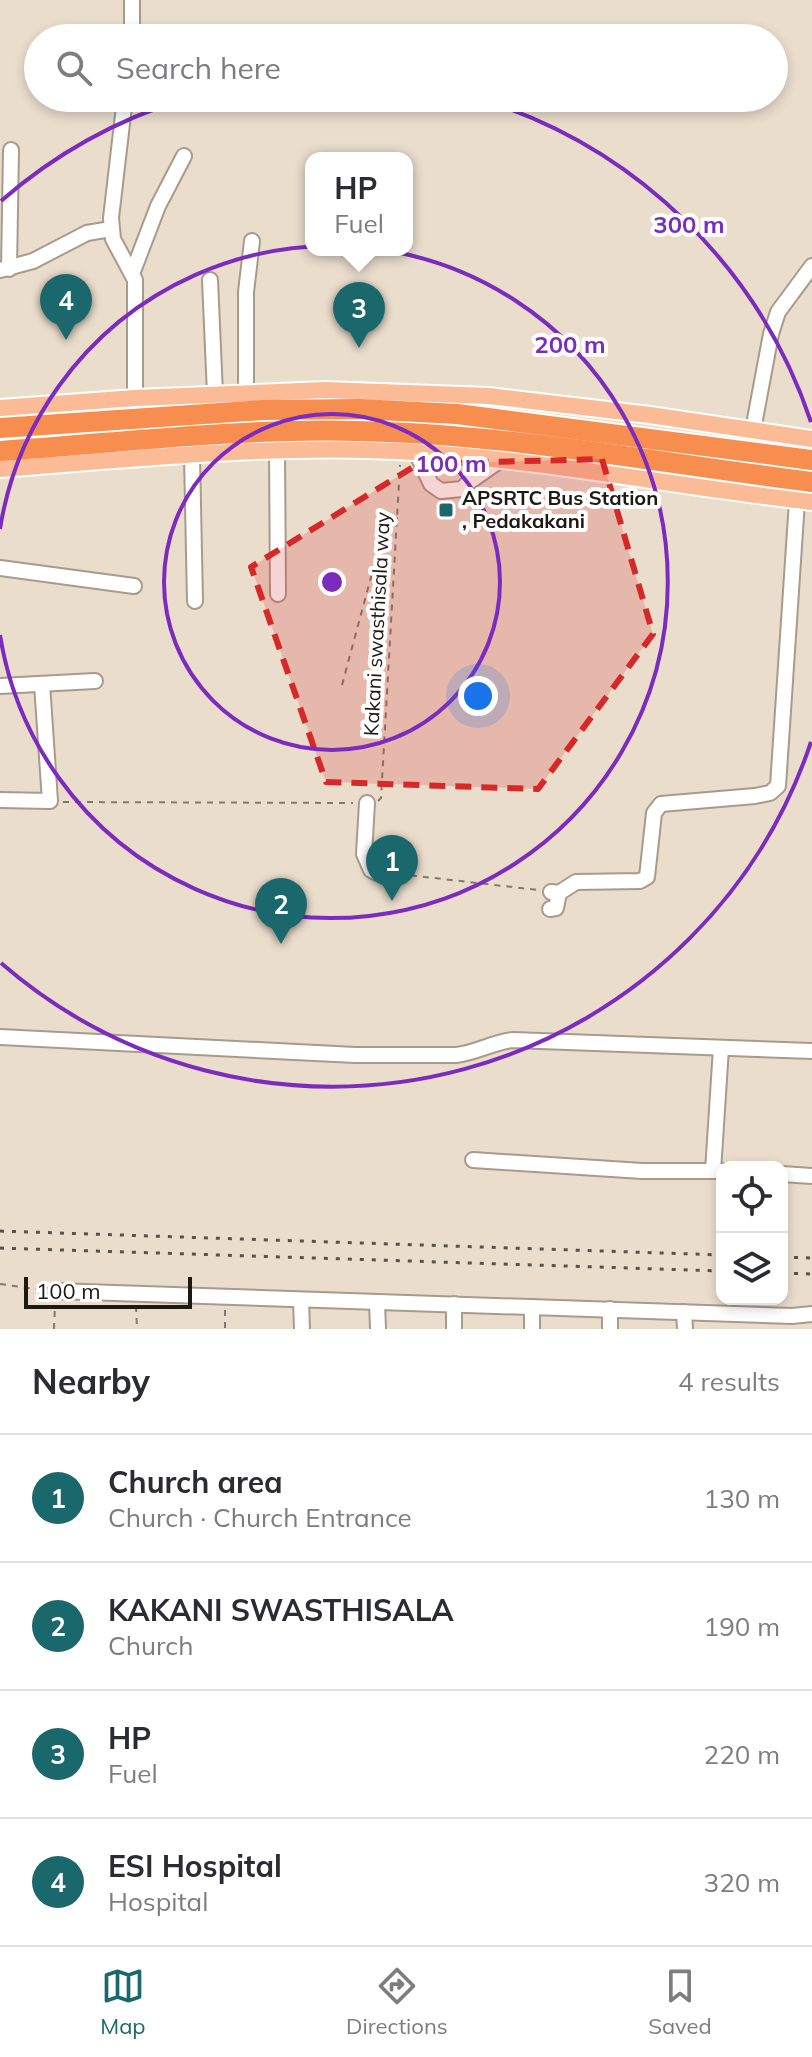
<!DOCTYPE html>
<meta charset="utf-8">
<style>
:root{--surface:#fff;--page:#f2f2f3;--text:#2b2b33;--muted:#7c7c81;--line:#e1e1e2;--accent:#1a686c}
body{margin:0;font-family:Mulish,sans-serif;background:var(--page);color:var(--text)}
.controls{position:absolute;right:24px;bottom:24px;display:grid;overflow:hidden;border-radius:16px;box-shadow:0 4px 12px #0003}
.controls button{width:72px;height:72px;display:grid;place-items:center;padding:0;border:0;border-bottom:2px solid var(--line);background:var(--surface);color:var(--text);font:40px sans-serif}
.scale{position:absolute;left:24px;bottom:20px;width:168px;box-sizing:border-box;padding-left:8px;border:4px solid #1e1913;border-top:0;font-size:22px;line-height:28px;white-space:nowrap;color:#1e1913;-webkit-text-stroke:6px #fff;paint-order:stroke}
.you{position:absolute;left:478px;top:696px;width:28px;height:28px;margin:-20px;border:6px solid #fff;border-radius:50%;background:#1a73e8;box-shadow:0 0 0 12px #1a73e833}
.badge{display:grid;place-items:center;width:52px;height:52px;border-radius:50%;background:var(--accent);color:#fff;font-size:26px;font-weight:700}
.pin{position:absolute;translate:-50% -66px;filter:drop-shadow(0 2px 4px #0008)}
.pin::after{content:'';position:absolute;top:42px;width:28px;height:24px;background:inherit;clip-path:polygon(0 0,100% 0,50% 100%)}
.popup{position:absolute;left:305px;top:152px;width:108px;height:104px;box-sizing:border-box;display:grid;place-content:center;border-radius:16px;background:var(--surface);filter:drop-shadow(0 2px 6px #0005);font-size:26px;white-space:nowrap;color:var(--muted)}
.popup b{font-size:30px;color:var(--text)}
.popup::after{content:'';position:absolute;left:50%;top:100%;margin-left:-16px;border:16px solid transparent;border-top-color:var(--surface)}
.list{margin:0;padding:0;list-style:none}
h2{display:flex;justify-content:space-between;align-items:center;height:104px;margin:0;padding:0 32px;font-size:34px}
h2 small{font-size:26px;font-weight:400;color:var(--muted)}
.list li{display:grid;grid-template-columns:52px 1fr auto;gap:24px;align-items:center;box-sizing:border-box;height:128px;padding:0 32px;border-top:2px solid var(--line)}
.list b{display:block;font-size:30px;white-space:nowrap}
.list p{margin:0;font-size:26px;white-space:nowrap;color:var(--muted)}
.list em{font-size:26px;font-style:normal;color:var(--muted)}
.icon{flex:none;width:44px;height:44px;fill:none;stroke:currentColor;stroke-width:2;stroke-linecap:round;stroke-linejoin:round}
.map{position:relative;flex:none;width:812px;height:1329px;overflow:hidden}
.search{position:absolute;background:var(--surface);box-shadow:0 4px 12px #0003;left:24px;right:24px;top:24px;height:88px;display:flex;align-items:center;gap:20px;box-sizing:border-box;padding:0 28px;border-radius:44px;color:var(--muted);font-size:30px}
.sheet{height:616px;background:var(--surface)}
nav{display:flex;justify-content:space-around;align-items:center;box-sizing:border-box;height:112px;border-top:2px solid var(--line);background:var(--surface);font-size:22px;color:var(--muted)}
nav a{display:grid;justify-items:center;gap:4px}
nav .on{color:var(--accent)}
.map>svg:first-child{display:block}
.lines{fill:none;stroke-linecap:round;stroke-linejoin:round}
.minor-tunnel{stroke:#c1b6a7;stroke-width:14;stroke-dasharray:14 7;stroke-linecap:butt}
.minor-casing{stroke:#a79b8c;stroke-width:18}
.major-casing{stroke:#fff;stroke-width:20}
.highway-casing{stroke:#fff;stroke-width:24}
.path{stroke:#82796e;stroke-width:2;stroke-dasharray:6 6;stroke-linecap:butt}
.minor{stroke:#fff;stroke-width:14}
.major{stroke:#fbbb96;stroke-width:16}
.highway{stroke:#f88d50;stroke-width:20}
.rail{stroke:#595248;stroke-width:3;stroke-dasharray:4 8;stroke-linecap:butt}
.marked{fill:#d62828;fill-opacity:0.2;stroke:#d62828;stroke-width:6;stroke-dasharray:16 10;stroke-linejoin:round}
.ring{fill:none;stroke:#7b2cbf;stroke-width:4}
.poi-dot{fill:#1a686c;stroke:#fff;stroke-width:3}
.labels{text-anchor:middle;stroke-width:8;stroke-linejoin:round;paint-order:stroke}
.poi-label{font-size:20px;font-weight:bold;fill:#1e1913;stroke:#fff;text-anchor:start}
.street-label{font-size:20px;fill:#1e1913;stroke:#fff}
.centre{fill:#7b2cbf;stroke:#fff;stroke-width:4}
.ring-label{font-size:24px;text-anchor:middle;font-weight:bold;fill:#7b2cbf;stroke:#fff;stroke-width:8;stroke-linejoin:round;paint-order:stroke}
</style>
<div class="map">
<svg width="812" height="1329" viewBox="0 0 812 1329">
<rect width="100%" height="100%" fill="#eaddcc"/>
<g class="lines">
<polyline class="minor-tunnel" points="377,873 399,874"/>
<g class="minor-casing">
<g id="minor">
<polyline points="132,0 132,38"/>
<polyline points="125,98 111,218 113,239 135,280 135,398"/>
<polyline points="9,269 11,150"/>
<polyline points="0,270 33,261 87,233 111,229"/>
<polyline points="132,274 158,206 184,156"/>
<polyline points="210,280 215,394"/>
<polyline points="246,392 246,292 252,241"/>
<polyline points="753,430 771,334 778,312 812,266"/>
<polyline points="277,450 278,594"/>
<polyline points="416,452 431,484 441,491 462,489 469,482 502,459"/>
<polyline points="192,456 195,601"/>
<polyline points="0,568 134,586"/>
<polyline points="0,686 95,681"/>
<polyline points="0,800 50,801 42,684"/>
<polyline points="367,803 364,854 371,870 377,873"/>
<polyline points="551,892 559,893 576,882 640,881 647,877 654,813 661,804 755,796 770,793 778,786 797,501"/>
<polyline points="550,909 556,908 559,893"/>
<path d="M0 1037 355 1055H456C476 1053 493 1042 513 1040L812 1051"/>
<polyline points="473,1160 642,1171 722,1171"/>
<polyline points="713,1171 721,1048"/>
<polyline points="782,1174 812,1176"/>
<polyline points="55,1291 792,1316 812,1314"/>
<polyline points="301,1300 302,1329"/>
<polyline points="377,1302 378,1329"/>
<polyline points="454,1304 454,1329"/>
<polyline points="684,1312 685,1329"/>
<polyline points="532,1329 532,1307"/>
<polyline points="610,1329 610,1309"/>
</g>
</g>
<g class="major-casing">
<g id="major">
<polyline points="0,408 135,398 325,390 489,396 650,415 812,439"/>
<path d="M0 469C138 459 278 443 416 452 549 461 680 487 812 502"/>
</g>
</g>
<g class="highway-casing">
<g id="highway">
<polyline points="0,428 263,410 360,409 457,414 812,460"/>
<path d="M0 451C118 443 237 428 356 431 509 434 660 463 812 482"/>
</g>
</g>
<g class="path">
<polyline points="342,685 386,521 398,518"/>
<polyline points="378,801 381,798 400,465"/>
<polyline points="63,802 353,803"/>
<polyline points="399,874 538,890"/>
<polyline points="0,1284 42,1290"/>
<polyline points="136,1306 137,1329"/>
<polyline points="225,1310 225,1329"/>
<polyline points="54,1329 55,1305"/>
</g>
<use href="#minor" class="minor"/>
<use href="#major" class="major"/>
<use href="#highway" class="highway"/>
<g class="rail">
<polyline points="0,1231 722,1255"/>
<polyline points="0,1248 722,1271"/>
<polyline points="782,1257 812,1258"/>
<polyline points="782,1273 812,1274"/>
</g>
</g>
<path class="marked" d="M602 459 653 634 538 789 326 782 251 567 418 464Z"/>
<g class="ring">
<circle cx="332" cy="582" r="168"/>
<path d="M0 529A336 336 0 1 1 0 635"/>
<path d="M811 742A505 505 0 0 1 1 963M1 201A505 505 0 0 1 184 99M480 99A505 505 0 0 1 811 422"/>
</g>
<rect class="poi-dot" x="438" y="502" width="16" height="16" rx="4"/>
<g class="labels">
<g class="poi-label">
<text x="462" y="505">APSRTC Bus Station<tspan x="462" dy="23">, Pedakakani</tspan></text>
</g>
<g class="street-label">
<text transform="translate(377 624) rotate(-87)" y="7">Kakani swasthisala way</text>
</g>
</g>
<circle cx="332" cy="582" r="12" class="centre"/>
<g class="ring-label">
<text x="689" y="233">300 m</text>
<text x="570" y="353">200 m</text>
<text x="451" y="472">100 m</text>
</g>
</svg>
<div class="controls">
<button><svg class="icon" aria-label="locate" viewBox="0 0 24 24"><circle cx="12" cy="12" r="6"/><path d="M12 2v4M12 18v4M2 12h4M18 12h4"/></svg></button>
<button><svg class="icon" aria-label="layers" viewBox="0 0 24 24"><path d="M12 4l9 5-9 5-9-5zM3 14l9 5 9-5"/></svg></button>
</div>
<div class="scale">100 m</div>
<div class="you"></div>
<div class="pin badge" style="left:392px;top:901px">1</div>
<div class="pin badge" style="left:281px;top:944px">2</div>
<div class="pin badge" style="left:359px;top:348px">3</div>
<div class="popup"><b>HP</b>Fuel</div>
<div class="pin badge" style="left:66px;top:340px">4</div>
<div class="search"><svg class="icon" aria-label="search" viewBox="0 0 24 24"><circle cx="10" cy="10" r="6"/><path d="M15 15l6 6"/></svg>Search here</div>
</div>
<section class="sheet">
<h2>Nearby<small>4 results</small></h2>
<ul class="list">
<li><span class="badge">1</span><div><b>Church area</b><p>Church · Church Entrance</p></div><em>130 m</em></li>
<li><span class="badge">2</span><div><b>KAKANI SWASTHISALA</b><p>Church</p></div><em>190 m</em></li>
<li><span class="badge">3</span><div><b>HP</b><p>Fuel</p></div><em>220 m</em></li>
<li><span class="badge">4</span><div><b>ESI Hospital</b><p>Hospital</p></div><em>320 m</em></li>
</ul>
</section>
<nav>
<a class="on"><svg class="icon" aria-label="map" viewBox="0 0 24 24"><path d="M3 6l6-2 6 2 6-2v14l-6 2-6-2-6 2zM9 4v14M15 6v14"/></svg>Map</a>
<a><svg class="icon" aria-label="directions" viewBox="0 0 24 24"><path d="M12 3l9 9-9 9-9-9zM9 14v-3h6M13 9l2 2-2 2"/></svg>Directions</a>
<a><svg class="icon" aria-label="saved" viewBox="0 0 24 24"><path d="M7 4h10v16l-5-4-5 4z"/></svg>Saved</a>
</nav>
